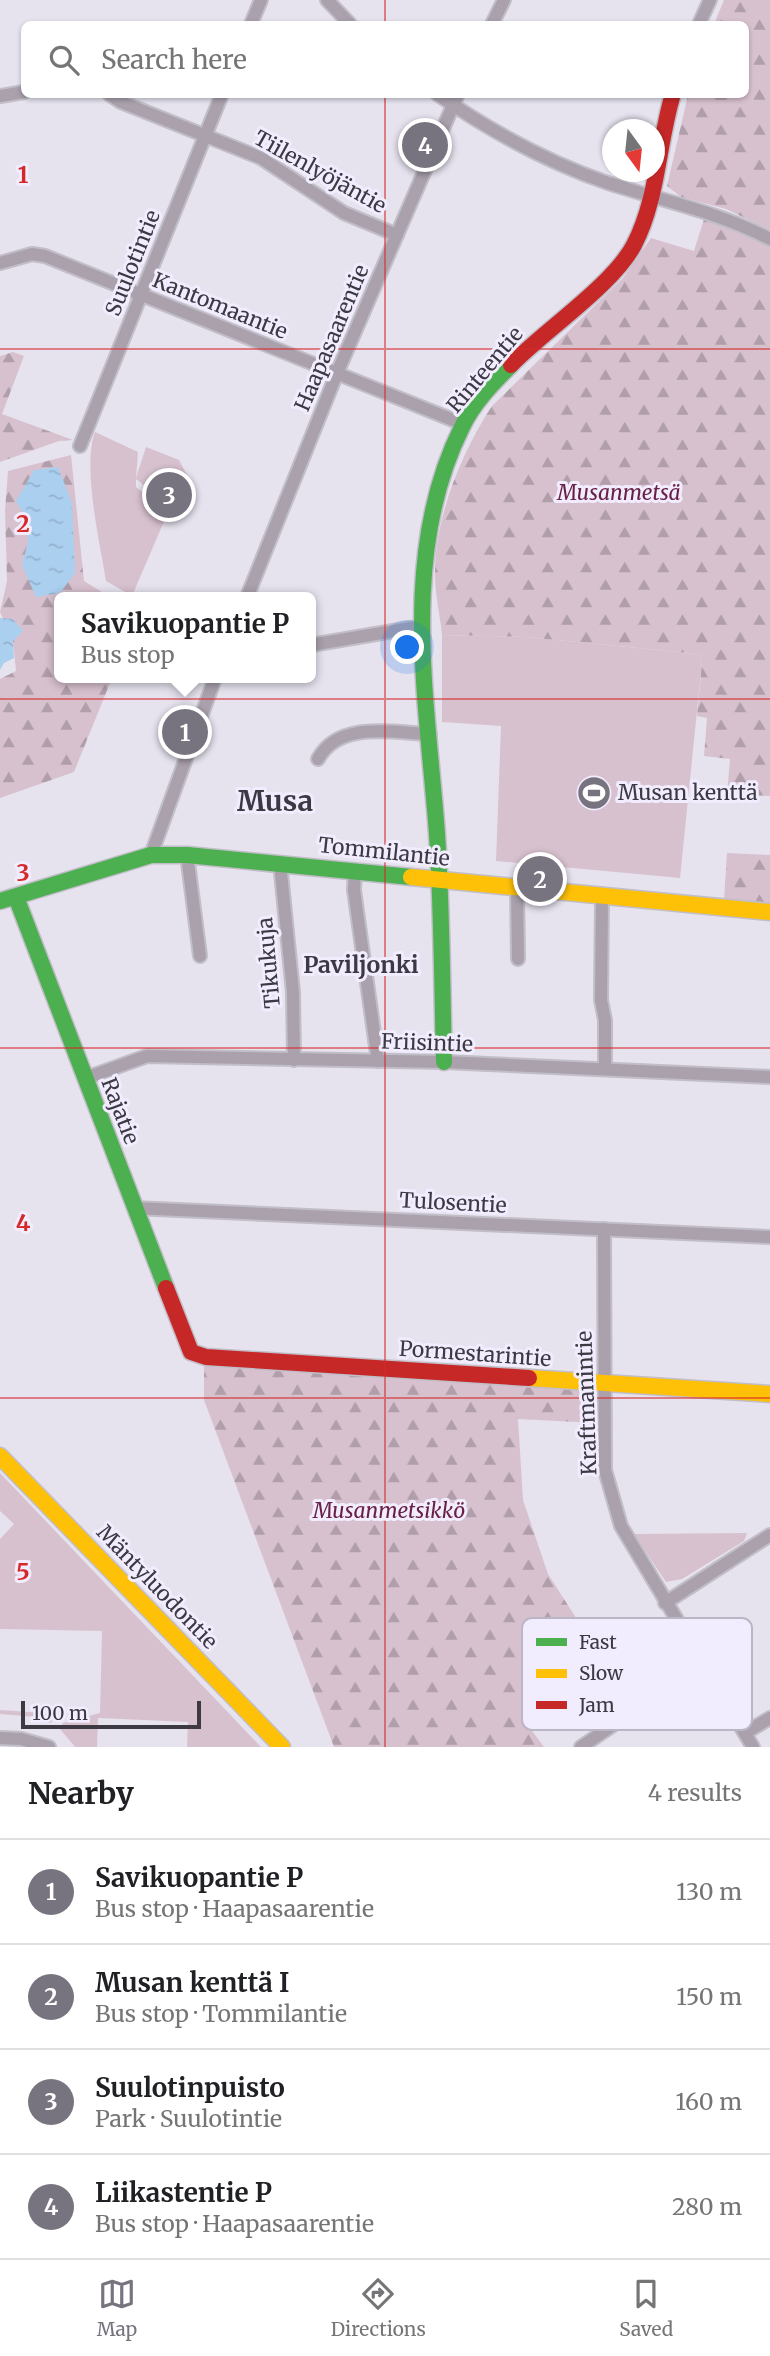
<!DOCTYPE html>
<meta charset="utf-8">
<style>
:root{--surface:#fff;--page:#f2f2f2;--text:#202124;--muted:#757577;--line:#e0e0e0;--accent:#78747f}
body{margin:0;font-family:Merriweather,serif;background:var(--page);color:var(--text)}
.compass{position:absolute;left:602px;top:119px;width:63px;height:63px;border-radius:50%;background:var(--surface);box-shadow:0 2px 5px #0004;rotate:165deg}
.scale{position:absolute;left:21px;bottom:18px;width:180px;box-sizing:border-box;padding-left:7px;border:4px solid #3c3942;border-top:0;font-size:19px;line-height:24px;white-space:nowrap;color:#3c3942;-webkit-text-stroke:5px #f1ecfe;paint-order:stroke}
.you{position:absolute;left:408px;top:648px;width:24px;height:24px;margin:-18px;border:5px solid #fff;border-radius:50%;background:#1a73e8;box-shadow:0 0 0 10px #1a73e833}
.badge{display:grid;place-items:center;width:46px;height:46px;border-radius:50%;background:var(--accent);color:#fff;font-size:23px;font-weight:700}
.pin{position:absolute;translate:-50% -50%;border:4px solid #fff;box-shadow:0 2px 7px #0006}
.popup{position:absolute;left:54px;top:592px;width:262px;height:91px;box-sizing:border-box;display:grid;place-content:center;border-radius:10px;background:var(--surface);filter:drop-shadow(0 2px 5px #0005);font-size:23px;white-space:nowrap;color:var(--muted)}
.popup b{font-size:26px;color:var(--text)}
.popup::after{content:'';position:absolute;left:50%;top:100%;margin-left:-14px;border:14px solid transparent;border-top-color:var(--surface)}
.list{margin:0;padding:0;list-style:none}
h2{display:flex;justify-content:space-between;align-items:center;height:91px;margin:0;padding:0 28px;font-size:30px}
h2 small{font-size:23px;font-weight:400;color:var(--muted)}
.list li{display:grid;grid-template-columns:46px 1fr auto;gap:21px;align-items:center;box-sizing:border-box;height:105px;padding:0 28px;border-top:2px solid var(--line)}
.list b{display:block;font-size:26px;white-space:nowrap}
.list p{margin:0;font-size:23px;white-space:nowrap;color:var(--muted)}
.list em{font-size:23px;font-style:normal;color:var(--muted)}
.icon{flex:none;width:38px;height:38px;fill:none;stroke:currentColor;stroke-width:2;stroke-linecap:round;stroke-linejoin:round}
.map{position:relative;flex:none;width:770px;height:1747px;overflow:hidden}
.search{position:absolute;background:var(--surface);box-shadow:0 2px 5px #0004;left:21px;right:21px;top:21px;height:77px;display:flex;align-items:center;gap:18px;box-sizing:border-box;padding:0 24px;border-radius:10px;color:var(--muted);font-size:26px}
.sheet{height:511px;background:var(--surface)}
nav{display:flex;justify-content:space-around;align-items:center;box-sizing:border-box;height:98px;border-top:2px solid var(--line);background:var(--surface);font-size:19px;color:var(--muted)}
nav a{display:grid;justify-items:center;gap:4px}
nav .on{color:var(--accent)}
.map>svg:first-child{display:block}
.green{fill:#d8c1cf}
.forest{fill:url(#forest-firs)}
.water{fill:url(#water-ripples)}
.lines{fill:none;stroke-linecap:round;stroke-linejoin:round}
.street-casing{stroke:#c1bec8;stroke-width:16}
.fast-casing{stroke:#c1bec8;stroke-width:19}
.slow-casing{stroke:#c1bec8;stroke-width:19}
.jam-casing{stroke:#c1bec8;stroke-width:19}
.street{stroke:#aaa1ad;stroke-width:12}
.fast{stroke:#4caf50;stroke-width:16}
.slow{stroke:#ffc107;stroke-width:16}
.jam{stroke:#c62828;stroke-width:16}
.grid{fill:none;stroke:#d62828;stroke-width:2;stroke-opacity:0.55}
.labels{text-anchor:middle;stroke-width:6;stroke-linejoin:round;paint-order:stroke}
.street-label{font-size:21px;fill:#3c3942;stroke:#f1ecfe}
.park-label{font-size:21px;font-style:italic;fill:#692143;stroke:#f1ecfe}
.poi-label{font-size:21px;fill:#3c3942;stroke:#f1ecfe;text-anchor:start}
.neighbourhood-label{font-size:23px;font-weight:bold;fill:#3c3942;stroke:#f1ecfe}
.district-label{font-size:28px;font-weight:bold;fill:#3c3942;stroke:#f1ecfe}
.key{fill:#f1ecfe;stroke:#bbb6c6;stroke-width:2}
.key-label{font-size:19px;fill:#3c3942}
.grid-label{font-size:23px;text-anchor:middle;font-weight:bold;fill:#d62828;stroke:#f1ecfe;stroke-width:6;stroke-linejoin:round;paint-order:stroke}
</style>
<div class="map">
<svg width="770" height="1747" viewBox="0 0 770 1747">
<defs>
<pattern id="forest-firs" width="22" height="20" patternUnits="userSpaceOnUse" patternTransform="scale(1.75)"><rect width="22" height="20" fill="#d8c1cf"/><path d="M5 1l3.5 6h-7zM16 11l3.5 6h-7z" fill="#b09eaa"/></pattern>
<pattern id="water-ripples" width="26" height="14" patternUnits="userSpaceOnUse" patternTransform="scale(1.75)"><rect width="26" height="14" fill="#abcfef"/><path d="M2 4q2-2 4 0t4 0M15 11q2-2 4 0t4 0" fill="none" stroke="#94b2ce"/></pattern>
</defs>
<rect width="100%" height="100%" fill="#e6e3ef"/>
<g class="green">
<path d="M95 432 138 452 136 478 146 447 179 460 188 477 176 511 136 479V487L168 512 132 596 106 581C100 543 82 467 95 432Z"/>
<polygon points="442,635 526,637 699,654 702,662 680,878 496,861 501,726 442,722"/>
<polygon points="0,1473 261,1747 187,1747 188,1722 98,1718 97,1747 75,1747 60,1729 63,1723 100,1713 102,1631 0,1629 0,1539 14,1524 0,1511"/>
<polygon points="747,1533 744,1541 682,1579 666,1582 634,1534"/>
<polygon points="0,1710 45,1713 52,1720 51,1723 36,1717 0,1714"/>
</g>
<g class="forest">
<polygon points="724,0 770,0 770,230 726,209 681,197 667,186 688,95 746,94 746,24 714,24"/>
<path d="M704 219 770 245V796L727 794 730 759 704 756 707 718 697 716 702 662 699 654 526 637 442 635C440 615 435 595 435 575 434 519 462 451 492 406L623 278 651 238 694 251Z"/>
<polygon points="13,352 24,356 2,414 73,440 59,441 0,462 0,356"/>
<polygon points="71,455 84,581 110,597 59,597 59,678 112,678 74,772 0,798 0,679 16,671 13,641 0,612 7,581 5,511 8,471"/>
<polygon points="727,853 770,855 770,904 724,900"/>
<polygon points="204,1365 585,1388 595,1395 596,1423 518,1419 523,1500 548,1574 603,1660 521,1716 544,1747 334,1747 204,1400"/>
</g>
<g class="water">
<polygon points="58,467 72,503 75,573 60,593 36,597 22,565 28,542 26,518 16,501 34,470"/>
<polygon points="0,618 13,619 23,631 13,641 14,658 4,663 0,670"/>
</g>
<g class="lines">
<g class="street-casing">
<g id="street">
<polyline points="327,0 350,24"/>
<polyline points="251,24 261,0"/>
<polyline points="492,24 504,0"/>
<polyline points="699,24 710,0"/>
<polyline points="109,94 121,102 261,158 344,213 397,235"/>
<path d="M437 94C490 131 547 162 608 183 663 201 718 212 770 239"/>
<polyline points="0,96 24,92"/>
<polyline points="0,263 32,254 45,256 463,424"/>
<polyline points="80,446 222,94"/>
<polyline points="247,597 337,373 458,94"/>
<polyline points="311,645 423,626"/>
<path d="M318 759C339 720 394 733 430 734"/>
<polyline points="151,855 215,678"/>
<polyline points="187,855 200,956"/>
<polyline points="280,863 293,992 294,1060"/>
<polyline points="355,871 354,890 378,1061"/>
<polyline points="517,887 518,959"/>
<polyline points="602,896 601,1000 605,1020 605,1069"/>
<polyline points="86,1078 147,1056 444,1062 770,1077"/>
<polyline points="134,1208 770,1237"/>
<polyline points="604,1229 605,1470 621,1526 753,1747"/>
<polyline points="665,1603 770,1535"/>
<polyline points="745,1733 770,1718"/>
<polyline points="0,1738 21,1739 49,1747"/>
<polyline points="581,1747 702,1664"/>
</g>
</g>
<g class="fast-casing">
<g id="fast">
<polyline points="16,897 166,1288"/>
<polyline points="0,901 151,855 187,855 411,877"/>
<path d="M444 1062C442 986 442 910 437 834 427 699 399 553 462 427 473 403 493 383 511 365"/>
</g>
</g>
<g class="slow-casing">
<g id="slow">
<polyline points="411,877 770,912"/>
<polyline points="529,1378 770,1394"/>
<polyline points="0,1456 282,1747"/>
</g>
</g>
<g class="jam-casing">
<g id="jam">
<path d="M511 365C545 330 613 285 634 245 658 199 658 143 673 94"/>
<polyline points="166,1288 191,1352 206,1357 529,1378"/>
</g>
</g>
<use href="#street" class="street"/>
<use href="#fast" class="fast"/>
<use href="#slow" class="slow"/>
<use href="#jam" class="jam"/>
</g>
<path class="grid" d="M385 0V24M385 94V1747M0 349H770M0 699H770M0 1048H770M0 1398H770"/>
<defs>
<g id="stadium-disc" transform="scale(1.75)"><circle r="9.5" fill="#78747f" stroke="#f1ecfe"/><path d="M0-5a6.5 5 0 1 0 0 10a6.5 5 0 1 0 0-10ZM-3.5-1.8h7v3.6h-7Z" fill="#fff"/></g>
</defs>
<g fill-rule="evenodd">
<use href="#stadium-disc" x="594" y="793"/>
</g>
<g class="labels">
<g class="street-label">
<text transform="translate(320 172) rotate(29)" y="7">Tiilenlyöjäntie</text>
<text transform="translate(133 263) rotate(-68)" y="7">Suulotintie</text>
<text transform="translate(220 306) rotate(22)" y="7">Kantomaantie</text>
<text transform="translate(332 338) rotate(-67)" y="7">Haapasaarentie</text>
<text transform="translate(485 370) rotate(-50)" y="7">Rinteentie</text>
<text transform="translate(384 852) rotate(6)" y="7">Tommilantie</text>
<text transform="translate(269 963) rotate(-95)" y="7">Tikukuja</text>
<text transform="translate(427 1043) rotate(2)" y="7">Friisintie</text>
<text transform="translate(120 1111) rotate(69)" y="7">Rajatie</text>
<text transform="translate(453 1203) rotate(3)" y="7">Tulosentie</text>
<text transform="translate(475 1354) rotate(4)" y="7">Pormestarintie</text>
<text transform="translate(587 1403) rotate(-92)" y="7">Kraftmanintie</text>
<text transform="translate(157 1587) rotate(46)" y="7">Mäntyluodontie</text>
</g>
<g class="park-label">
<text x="619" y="500">Musanmetsä</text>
<text x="389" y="1518">Musanmetsikkö</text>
</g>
<g class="poi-label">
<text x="618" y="800">Musan kenttä</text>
</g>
<g class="neighbourhood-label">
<text x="361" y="973">Paviljonki</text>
</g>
<g class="district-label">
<text x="275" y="811">Musa</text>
</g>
</g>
<rect x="522" y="1618" width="230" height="112" rx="10" class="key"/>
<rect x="536" y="1638" width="31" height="8" fill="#4caf50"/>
<rect x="536" y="1669" width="31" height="9" fill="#ffc107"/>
<rect x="536" y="1701" width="31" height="8" fill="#c62828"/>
<g class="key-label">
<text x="579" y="1649">Fast</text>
<text x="579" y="1680">Slow</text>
<text x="579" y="1712">Jam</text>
</g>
<g class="grid-label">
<text x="23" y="183">1</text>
<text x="23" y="532">2</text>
<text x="23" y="881">3</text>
<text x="23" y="1231">4</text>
<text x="23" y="1580">5</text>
</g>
</svg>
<svg class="compass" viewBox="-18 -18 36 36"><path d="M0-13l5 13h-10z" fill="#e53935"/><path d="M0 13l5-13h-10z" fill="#757577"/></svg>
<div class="scale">100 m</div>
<div class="you"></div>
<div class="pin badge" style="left:185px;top:732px">1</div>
<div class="popup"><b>Savikuopantie P</b>Bus stop</div>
<div class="pin badge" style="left:540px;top:879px">2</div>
<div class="pin badge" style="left:169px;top:495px">3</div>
<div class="pin badge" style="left:425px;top:145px">4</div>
<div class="search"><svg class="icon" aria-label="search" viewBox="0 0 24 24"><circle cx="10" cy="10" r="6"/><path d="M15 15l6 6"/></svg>Search here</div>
</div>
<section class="sheet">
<h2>Nearby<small>4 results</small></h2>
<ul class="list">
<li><span class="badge">1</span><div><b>Savikuopantie P</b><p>Bus stop · Haapasaarentie</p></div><em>130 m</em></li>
<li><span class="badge">2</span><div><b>Musan kenttä I</b><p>Bus stop · Tommilantie</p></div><em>150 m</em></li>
<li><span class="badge">3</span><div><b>Suulotinpuisto</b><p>Park · Suulotintie</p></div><em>160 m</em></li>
<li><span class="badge">4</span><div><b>Liikastentie P</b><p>Bus stop · Haapasaarentie</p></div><em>280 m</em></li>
</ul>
</section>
<nav>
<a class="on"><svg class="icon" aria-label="map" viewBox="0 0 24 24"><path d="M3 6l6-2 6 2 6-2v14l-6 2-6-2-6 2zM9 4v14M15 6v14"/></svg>Map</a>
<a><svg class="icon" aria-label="directions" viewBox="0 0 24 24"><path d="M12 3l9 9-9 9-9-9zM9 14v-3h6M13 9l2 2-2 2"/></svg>Directions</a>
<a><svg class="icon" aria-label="saved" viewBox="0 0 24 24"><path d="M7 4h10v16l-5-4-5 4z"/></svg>Saved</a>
</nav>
